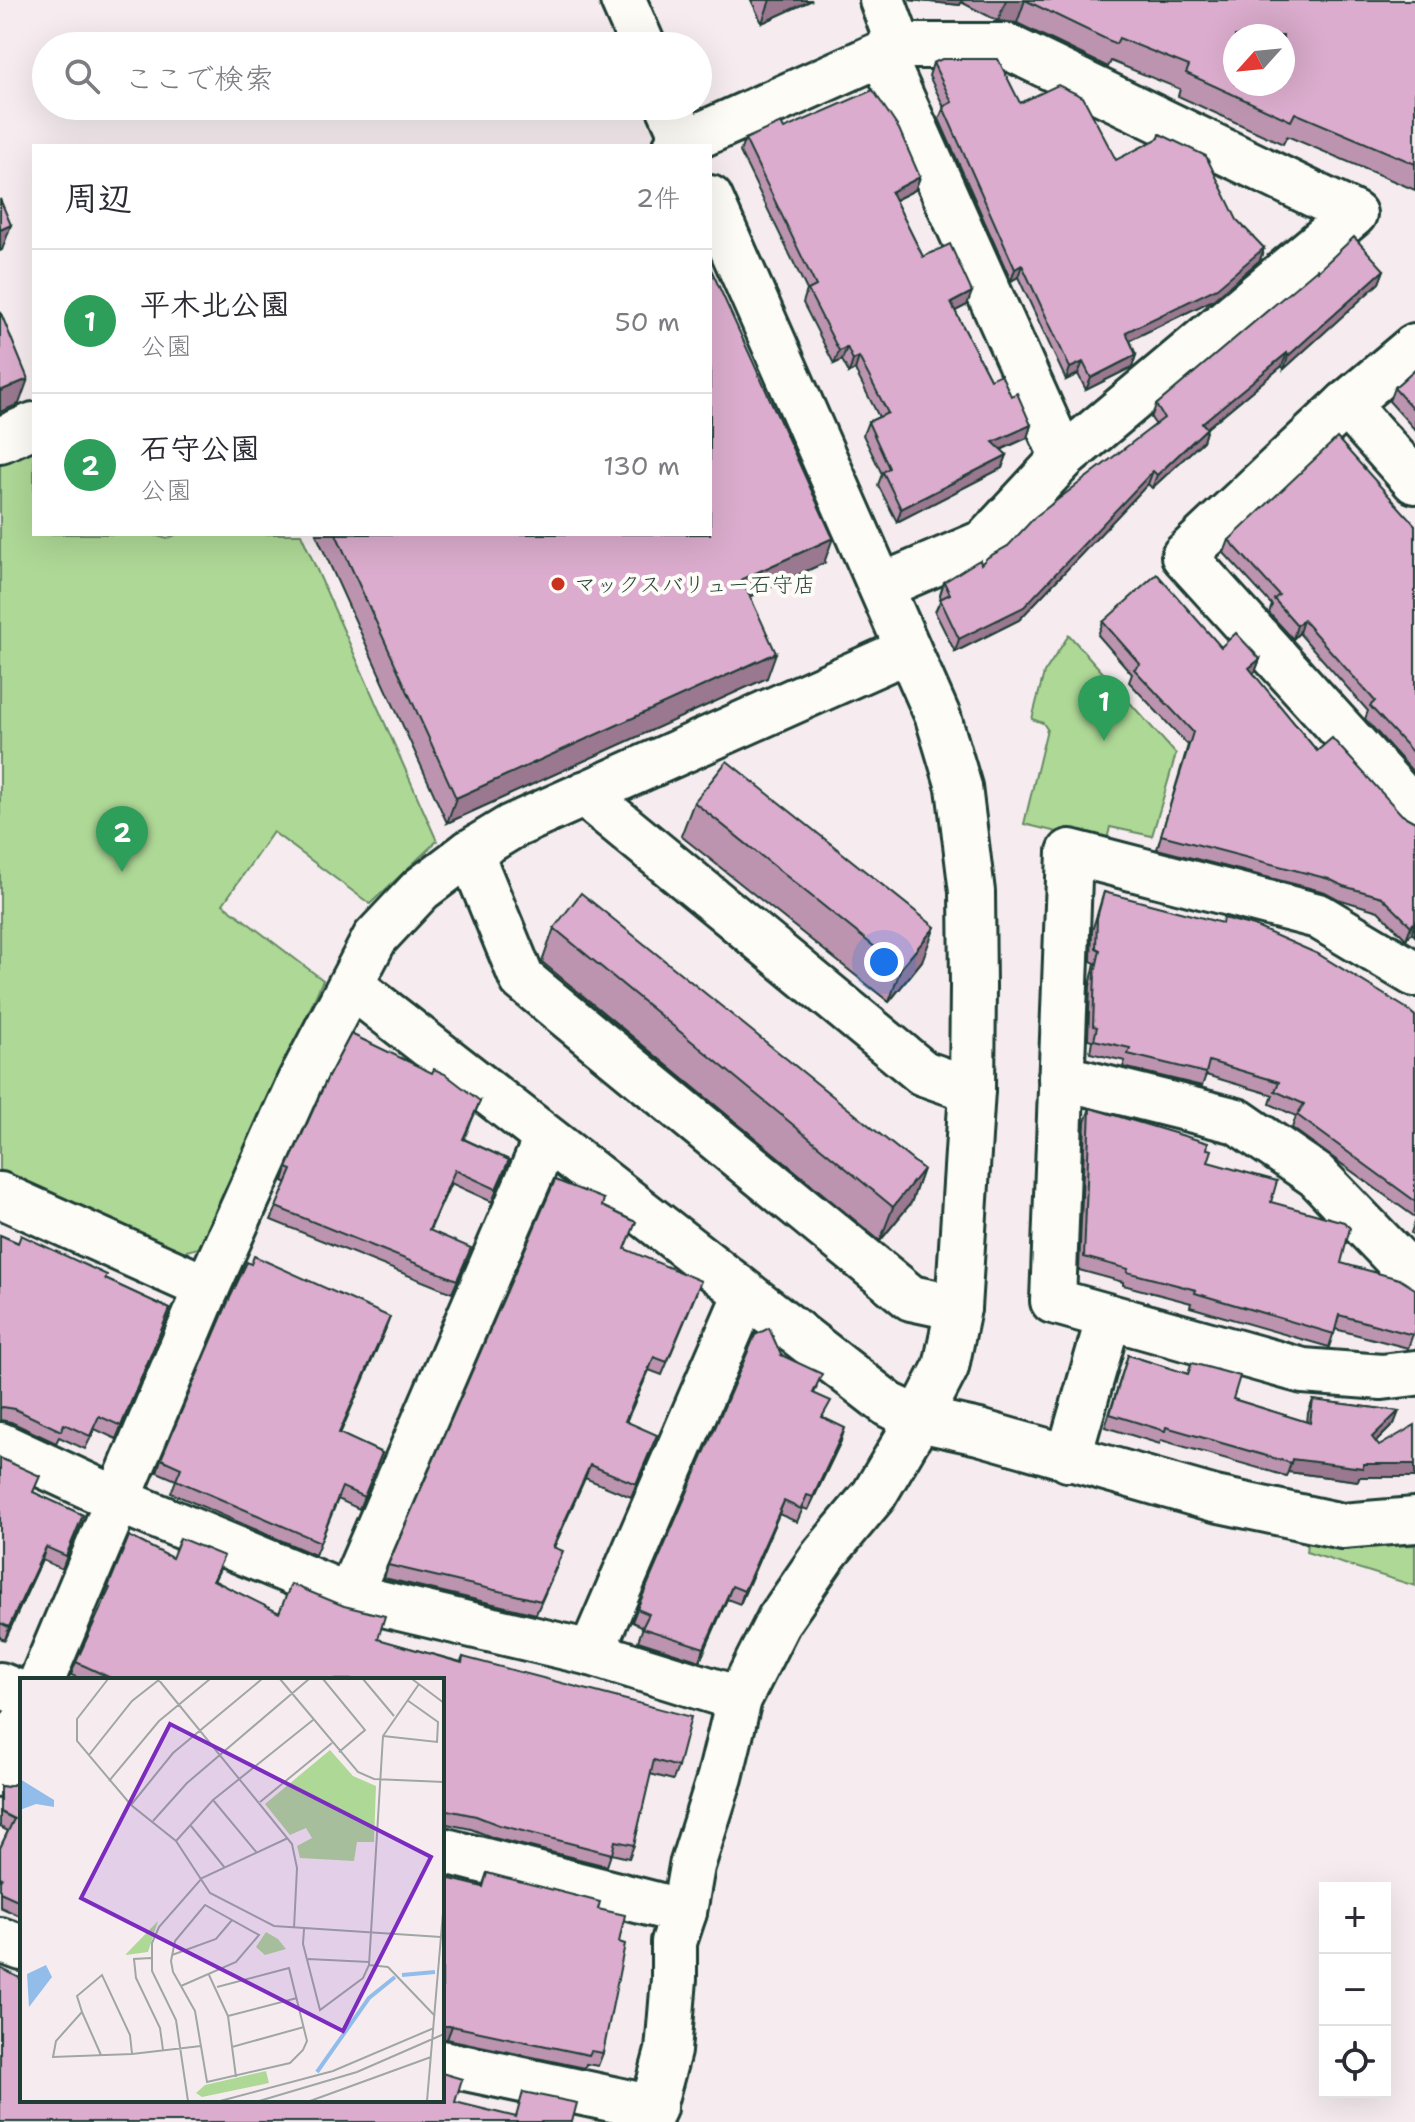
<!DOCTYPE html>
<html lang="ja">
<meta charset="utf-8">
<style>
:root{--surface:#fff;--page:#f7f7f7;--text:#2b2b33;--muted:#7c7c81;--line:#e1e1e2;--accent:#c8321e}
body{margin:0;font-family:"Shantell Sans","Klee One",sans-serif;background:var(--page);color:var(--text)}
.controls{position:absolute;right:24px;bottom:24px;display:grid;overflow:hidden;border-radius:0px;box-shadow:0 8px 32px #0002}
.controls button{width:72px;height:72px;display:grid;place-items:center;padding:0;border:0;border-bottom:2px solid var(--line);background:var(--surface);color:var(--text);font:40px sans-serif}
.compass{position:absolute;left:1223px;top:24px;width:72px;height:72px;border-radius:50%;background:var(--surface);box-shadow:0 8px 32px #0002;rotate:243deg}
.you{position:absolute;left:884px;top:962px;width:28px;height:28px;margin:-20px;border:6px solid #fff;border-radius:50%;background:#1a73e8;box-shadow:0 0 0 12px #1a73e833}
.badge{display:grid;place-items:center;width:52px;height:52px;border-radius:50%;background:var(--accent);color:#fff;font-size:26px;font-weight:700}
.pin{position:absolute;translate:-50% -66px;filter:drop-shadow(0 2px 4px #0008)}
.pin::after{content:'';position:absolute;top:42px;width:28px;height:24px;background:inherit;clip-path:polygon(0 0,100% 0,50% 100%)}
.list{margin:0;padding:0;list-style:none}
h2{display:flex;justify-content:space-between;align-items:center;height:104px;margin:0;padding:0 32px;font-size:34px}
h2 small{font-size:26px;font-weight:400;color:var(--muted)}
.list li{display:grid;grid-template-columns:52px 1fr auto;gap:24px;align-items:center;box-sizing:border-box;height:144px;padding:0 32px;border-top:2px solid var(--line)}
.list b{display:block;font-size:30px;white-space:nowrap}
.list p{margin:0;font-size:26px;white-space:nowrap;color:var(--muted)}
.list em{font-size:26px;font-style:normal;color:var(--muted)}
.icon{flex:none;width:44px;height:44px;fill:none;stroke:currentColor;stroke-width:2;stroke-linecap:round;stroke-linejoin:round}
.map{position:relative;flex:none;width:1415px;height:2122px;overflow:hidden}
.search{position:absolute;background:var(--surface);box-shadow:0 8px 32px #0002;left:32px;top:32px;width:680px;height:88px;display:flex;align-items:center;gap:20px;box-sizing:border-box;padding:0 28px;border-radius:44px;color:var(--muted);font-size:30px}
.panel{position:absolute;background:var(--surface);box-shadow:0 8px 32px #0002;left:32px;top:144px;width:680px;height:392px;border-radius:0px}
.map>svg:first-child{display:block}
.green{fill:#aed896;stroke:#668a65;stroke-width:2}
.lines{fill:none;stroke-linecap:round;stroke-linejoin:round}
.minor-casing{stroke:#1f3d34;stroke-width:50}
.minor{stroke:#fdfcf7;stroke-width:44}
.wall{fill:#bc94b0;stroke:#1f3d34;stroke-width:2}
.shaded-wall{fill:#997890;stroke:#1f3d34;stroke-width:2}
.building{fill:#dbaccd;stroke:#1f3d34;stroke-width:2;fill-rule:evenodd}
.poi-dot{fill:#c8321e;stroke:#fdfcf7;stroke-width:3}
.labels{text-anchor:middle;stroke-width:8;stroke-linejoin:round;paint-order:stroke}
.poi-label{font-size:22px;fill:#1f3d34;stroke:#fdfcf7;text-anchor:start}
.inset-river{fill:none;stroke:#92bdeb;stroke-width:4}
.inset-road{fill:none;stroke:#a0a6a4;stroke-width:2}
.view{fill:#7b2cbf;fill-opacity:0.15;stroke:#7b2cbf;stroke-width:4}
.inset-edge{fill:none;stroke:#1f3d34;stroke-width:4}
</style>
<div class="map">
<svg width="1415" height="2122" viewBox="0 0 1415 2122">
<rect width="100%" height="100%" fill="#f6ecef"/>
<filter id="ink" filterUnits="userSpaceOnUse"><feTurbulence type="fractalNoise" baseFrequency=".0125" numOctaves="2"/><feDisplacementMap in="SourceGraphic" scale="16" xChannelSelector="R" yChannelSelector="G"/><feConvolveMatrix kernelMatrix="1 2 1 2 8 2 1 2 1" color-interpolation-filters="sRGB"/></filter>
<g filter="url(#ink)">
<g class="green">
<polygon points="34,449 34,534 151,534 167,539 177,534 301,534 437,841 370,904 273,832 223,904 323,980 203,1247 178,1253 0,1170 0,464"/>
<polygon points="1069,635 1176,754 1152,836 1110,827 1106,844 1024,824 1047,729 1043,723 1032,719 1044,673"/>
<polygon points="1307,1543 1367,1546 1415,1545 1415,1586 1306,1552"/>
</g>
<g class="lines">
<g class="minor-casing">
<g id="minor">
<polyline points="623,0 643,46"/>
<polyline points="882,0 899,46"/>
<polyline points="882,54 1063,458"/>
<polyline points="669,106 687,146"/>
<polyline points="676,146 899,46 1006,46 1354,214 1063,458 985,542 882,586"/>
<polyline points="1415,346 1346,404 1184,556 1415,811"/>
<polyline points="1346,404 1415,481"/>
<polyline points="0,440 34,425"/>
<polyline points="584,794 923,1073 972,1090"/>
<polyline points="470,852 522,979 911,1298 958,1308"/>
<polyline points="1415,974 1318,916 1070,852 1053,1301 1303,1371 1382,1377 1415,1373"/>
<polyline points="352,986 889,1405 919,1419 979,1432 1215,1499 1342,1526 1415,1520"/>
<polyline points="1061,1077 1237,1121 1316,1175 1415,1278"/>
<polyline points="0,1195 207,1288"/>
<polyline points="0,1445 118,1500 349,1596 591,1653 739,1699"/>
<polyline points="1068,1459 1109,1317"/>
<polyline points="349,1596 546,1139"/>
<polyline points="591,1653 745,1296"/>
<polyline points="42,1680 207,1288 300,1081 375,938 421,889 470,852 511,827 908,650"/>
<polyline points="0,1685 22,1694"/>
<polyline points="0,1775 22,1725"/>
<polyline points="442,1850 684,1912"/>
<polyline points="0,1940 22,1948"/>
<polyline points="442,2063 654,2108"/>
<polyline points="649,2122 668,2051 674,1979 674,1942 684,1912 692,1866 720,1777 739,1699 779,1620 823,1556 874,1495 919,1419 946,1367 958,1308 972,1090 973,986 972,892 959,787 938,717 710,198"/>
</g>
</g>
<use href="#minor" class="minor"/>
</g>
<g class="wall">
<polygon points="751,0 812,0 762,23"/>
<polygon points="909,0 1415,0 1415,190 1287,136 1283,144 1178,96 1180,89 1111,61 1108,67 1017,23 998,21 961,2 960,5"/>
<polygon points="933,63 1020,103 1116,160 1237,220 1264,248 1260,260 1213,300 1130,340 1136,355 1132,367 1086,390 1078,374 1066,380 1018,277 1011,281 939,119 944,107 929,76"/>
<polygon points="784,129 920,177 915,190 895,200 923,257 967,305 955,311 990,379 1011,396 1031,425 1027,438 1001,450 1007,455 1002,468 897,522 878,485 882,474 863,435 868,422 879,417 855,370 849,373 842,360 834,364 803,303 807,290 740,152 745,139"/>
<polygon points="1384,270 1379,283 1284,369 1282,366 1207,428 1203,441 1152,488 1148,484 1019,620 955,652 935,612 941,599 940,595 944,582 981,564 1008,546 1156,425 1151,418 1156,405 1318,271"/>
<polygon points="1415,369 1415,430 1389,401 1394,388"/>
<polygon points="1415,525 1415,774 1365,719 1368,711 1299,633 1293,639 1269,613 1272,605 1224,553 1229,540"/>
<polygon points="316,534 710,534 824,563 750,597 767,678 447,823"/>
<polygon points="1103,622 1221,647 1260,659 1255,672 1253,674 1317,751 1402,815 1415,822 1415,936 1412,933 1406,939 1378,911 1338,899 1325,892 1157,849 1188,745 1129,682 1132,674 1098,635"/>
<polygon points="694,802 922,961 889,1002 681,836"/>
<polygon points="1104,892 1415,1016 1415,1217 1292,1128 1296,1116 1270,1104 1273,1095 1206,1075 1202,1086 1123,1067 1125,1061 1090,1053 1092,1040 1088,1039 1090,986 1095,963 1091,961 1092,931"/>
<polygon points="554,928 923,1169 911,1203 880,1241 542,962"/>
<polygon points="480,1101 464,1139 509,1160 492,1202 451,1183 430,1230 466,1261 452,1293 271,1220 287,1183 283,1181 287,1168"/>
<polygon points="1090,1108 1207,1149 1208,1162 1271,1202 1415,1328 1408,1348 1335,1329 1329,1347 1190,1307 1191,1303 1123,1285 1123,1282 1079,1270 1085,1122"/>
<polygon points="602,1206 625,1249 696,1294 662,1375 649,1370 626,1422 652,1448 631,1497 585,1478 554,1547 558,1564 536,1614 384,1578 388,1565"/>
<polygon points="1415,1221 1415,1236 1411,1233"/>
<polygon points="0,1235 105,1279 170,1309 116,1439 95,1429 85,1449 59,1437 56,1443 11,1422 0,1420"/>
<polygon points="385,1330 340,1434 382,1453 359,1509 338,1499 315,1555 171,1493 176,1480 157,1472 161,1459"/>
<polygon points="781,1355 817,1387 814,1393 824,1418 841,1441 808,1510 803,1508 797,1522 779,1514 740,1604 727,1599 700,1661 638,1641 643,1627 632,1622 637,1609"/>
<polygon points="1128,1355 1188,1374 1192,1363 1233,1399 1307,1422 1308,1413 1313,1400 1399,1411 1394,1424 1376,1442 1358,1481 1288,1472 1286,1476 1161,1440 1160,1444 1105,1427"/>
<polygon points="0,1458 34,1493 83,1515 62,1569 42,1560 5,1640 0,1638"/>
<polygon points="172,1558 220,1569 214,1581 279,1613 461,1662 463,1657 678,1767 673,1780 650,1774 634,1845 629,1858 611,1854 607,1866 494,1838 471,1829 442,1823 442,1680 83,1680 71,1675 76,1662 105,1601 103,1600 108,1587"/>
<polygon points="22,1779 22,1917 0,1907 0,1848 8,1831 0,1827 0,1786 7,1787 20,1782"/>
<polygon points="487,1873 598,1909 619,1942 603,2053 598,2066 586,2064 585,2068 447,2039 442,2039 442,1877 482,1887"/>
</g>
<g class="shaded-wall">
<polygon points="770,0 812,0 762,23"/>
<polygon points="909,0 962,0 960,5"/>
<polygon points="1006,0 1025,0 1017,23 998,21"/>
<polygon points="920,177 915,190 887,204 891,192"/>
<polygon points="11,225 2,250 0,251 0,230"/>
<polygon points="1264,248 1260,260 1213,300 1122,344 1126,332"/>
<polygon points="1022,265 1018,277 1011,281 1015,269"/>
<polygon points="1384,270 1379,283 1284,369 1288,356"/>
<polygon points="972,292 967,305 946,316 951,303"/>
<polygon points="847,347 842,360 834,364 839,351"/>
<polygon points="1287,353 1282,366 1197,436 1202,423"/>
<polygon points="1136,355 1132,367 1086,390 1091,378"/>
<polygon points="859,357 855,370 849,373 853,360"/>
<polygon points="1083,362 1078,374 1066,380 1070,368"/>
<polygon points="28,379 19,404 0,412 0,391"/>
<polygon points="1031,425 1027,438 988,455 993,442"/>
<polygon points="1207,428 1203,441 1152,488 1157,475"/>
<polygon points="1007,455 1002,468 897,522 901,509"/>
<polygon points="1153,471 1148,484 1019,620 955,652 959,639"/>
<polygon points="833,538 824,563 733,604 742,579"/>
<polygon points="1303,620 1299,633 1293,639 1297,625"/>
<polygon points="776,653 767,678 447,823 456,798"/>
<polygon points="1260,659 1255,672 1244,682 1249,668"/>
<polygon points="1415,922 1412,933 1406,939 1411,926"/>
<polygon points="935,927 922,961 889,1002 901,968"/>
<polygon points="923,1169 911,1203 880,1241 893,1207"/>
<polygon points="390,1317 385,1330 334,1446 339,1433"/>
<polygon points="654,1357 649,1370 620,1434 625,1421"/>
<polygon points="1399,1411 1394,1424 1367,1450 1372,1437"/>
<polygon points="845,1428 841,1441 808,1510 813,1497"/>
<polygon points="1292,1459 1363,1464 1415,1464 1415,1477 1359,1477 1358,1481 1288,1472"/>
<polygon points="590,1465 585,1478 548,1560 553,1547"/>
<polygon points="784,1501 779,1514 740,1604 744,1591"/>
<polygon points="46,1547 42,1560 5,1640 9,1627"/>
<polygon points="732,1586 727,1599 700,1661 704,1648"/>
<polygon points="442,2026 452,2026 447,2039 442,2039"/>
</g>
<g class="building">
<path d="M1021 0H1415V164L1295 113 1291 121 1186 73 1189 66 1119 38 1116 44 1025 0ZM1235 36H1283V84H1235Z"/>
<polygon points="942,59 998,59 1020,103 1058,85 1083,97 1116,160 1159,138 1160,134 1206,156 1237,220 1264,248 1217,288 1126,332 1136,355 1091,378 1083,362 1070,368 1022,265 1015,269 943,107 952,102 933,63"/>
<polygon points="873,90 899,129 920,177 891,192 923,257 950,244 972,292 951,303 990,379 1001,374 1011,396 1017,393 1031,425 993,442 1007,455 901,509 883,472 889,468 868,422 888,413 859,357 853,360 847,347 839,351 808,290 816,286 745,139 781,123 784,129"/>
<polygon points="0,199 11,225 0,230"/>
<polygon points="1354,237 1384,270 1288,356 1287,353 1202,423 1207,428 1157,475 1153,471 1024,607 959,639 940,599 950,594 944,582 976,562 980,560 981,564 988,557 1008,546 1035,517 1164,418 1156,405 1317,269 1318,271"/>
<polygon points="710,267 833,538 742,579 776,653 456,798 336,534 710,534"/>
<polygon points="0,311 28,379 0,391"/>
<polygon points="1415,369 1415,411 1394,388"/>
<polygon points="1337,438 1415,525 1415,755 1370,706 1375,701 1303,620 1297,625 1274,599 1279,595 1229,540"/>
<polygon points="1157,574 1221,647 1236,633 1260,659 1249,668 1317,751 1332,738 1402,815 1415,822 1415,922 1411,926 1382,897 1343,886 1329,879 1161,835 1193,732 1134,669 1140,664 1103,622"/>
<polygon points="727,761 935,927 901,968 694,802"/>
<polygon points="1104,892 1222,923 1223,918 1254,926 1318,954 1406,1008 1415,1016 1415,1201 1297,1115 1304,1104 1275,1091 1279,1082 1209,1061 1206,1073 1128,1054 1130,1048 1094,1040 1097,1027 1093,1026 1095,973 1100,950 1096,948 1097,918"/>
<polygon points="581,893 923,1169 893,1207 554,928"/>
<polygon points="351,1034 432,1073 434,1069 445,1074 480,1101 463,1139 509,1160 496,1189 455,1170 429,1230 471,1248 457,1280 276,1207 292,1170 287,1168 327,1079"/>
<polygon points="1090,1108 1208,1143 1207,1149 1212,1150 1208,1162 1277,1181 1271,1202 1344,1222 1350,1228 1341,1263 1399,1279 1415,1289 1415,1328 1413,1335 1339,1315 1334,1334 1195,1293 1196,1290 1127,1272 1128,1269 1084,1257"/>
<polygon points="555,1180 604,1199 602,1206 636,1222 625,1249 701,1281 667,1362 654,1357 625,1421 657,1435 636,1484 590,1465 553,1547 563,1551 541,1601 388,1565"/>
<polygon points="0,1235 18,1243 21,1235 107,1275 105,1279 170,1309 121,1426 99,1416 90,1436 64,1424 61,1431 15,1409 3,1407 0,1408"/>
<polygon points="254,1256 390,1317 339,1433 382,1453 364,1497 342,1487 320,1542 176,1480 181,1468 161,1459 228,1302 247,1262 251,1264"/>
<polygon points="769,1328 781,1355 822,1374 813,1393 831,1401 822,1417 845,1428 813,1497 807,1495 801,1509 784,1501 744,1591 732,1586 704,1648 642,1628 649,1614 637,1609 755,1335"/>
<polygon points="1128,1355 1188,1374 1192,1363 1240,1376 1233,1399 1310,1423 1313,1400 1399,1411 1372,1437 1379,1446 1415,1425 1415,1464 1363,1464 1363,1468 1292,1459 1291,1463 1166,1427 1165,1431 1110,1414"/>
<polygon points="0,1458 40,1476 33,1492 83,1515 66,1556 46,1547 9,1627 0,1623"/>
<polygon points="129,1536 172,1558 180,1538 224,1556 213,1580 279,1613 291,1584 344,1606 385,1616 378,1639 462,1663 463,1657 691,1717 678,1767 654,1760 634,1845 615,1841 612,1854 499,1825 476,1816 442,1809 442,1680 115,1680 76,1662 110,1588 108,1587"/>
<polygon points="22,1779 22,1902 0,1892 0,1881 2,1878 0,1877 0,1848 14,1819 0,1812 0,1786 7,1787 20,1782"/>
<polygon points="487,1873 600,1902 598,1909 625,1915 619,1942 625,1944 603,2053 591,2051 589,2055 452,2026 442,2026 442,1877 483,1887"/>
<polygon points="0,1968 22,1979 22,2100 442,2100 442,2073 462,2079 455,2102 516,2117 523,2092 577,2103 572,2122 0,2122"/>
</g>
</g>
<circle class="poi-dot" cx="558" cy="584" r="8"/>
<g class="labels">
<g class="poi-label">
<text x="574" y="592">マックスバリュー石守店</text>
</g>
</g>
<g transform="translate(20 1678)">
<rect width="424" height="424" fill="#f6ecef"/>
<path d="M310 72 333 98 356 108 354 164H337L334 183 280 180 277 168 292 160 286 150 270 157 245 126ZM138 243 128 274 106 277V276ZM246 254 258 261 266 271 245 277 236 269ZM246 393 249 405 182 419 176 415 185 407Z" fill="#aed896"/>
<path d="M0 101 34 122V129L16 126 0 132ZM26 287 32 299 9 329 7 296Z" fill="#92bdeb"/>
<path class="inset-river" d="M382 297 415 294M297 394 349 320 375 299"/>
<path class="inset-road" d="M88 1 57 41V63L111 127 156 163 190 215 254 248 421 259M138 1 272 166 277 190 274 250M260 1 338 94 354 101 424 104M303 1 345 52 319 74M343 1 374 38M392 1 424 25M363 58 417 64 418 44 387 22M69 77 112 23 140 1M89 103 139 43 190 1M193 122 237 175M240 124 312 65M111 127 153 75 242 1M133 143 167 105 289 1M171 148 205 190M156 163 193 122 293 42M284 251 283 266 300 332 343 300 349 287 363 58 399 6M152 277 196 261 212 242M131 280 114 281 116 300 140 350 143 372M288 281 349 284M349 287 368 289 415 338M189 297 208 338 216 399M161 308 216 284 239 257 185 227 155 263 151 283 153 294 161 308 171 326 175 333 187 404 270 385 283 372 287 363 269 290 197 309M62 334 81 377M208 338 277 320M212 369 284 349M112 376 110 357 82 297 57 318 62 334 36 363 33 379 112 376 181 368M168 423 156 342 132 293V265L139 249 182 200 268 160M200 423 313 393 414 350M239 423 337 394 424 356M290 423 411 379M407 423 424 223"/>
<path class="view" d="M150 46 411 179 323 353 61 220Z"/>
<rect width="424" height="424" class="inset-edge"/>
</g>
</svg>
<div class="controls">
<button>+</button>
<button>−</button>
<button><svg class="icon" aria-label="locate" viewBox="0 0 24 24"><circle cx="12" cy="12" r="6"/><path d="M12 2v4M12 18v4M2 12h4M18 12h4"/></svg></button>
</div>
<svg class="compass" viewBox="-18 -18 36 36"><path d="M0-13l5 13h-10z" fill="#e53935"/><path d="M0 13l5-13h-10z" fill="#7c7c81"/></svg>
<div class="you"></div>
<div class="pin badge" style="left:1104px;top:741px;background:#2e9e5b">1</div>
<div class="pin badge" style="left:122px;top:872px;background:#2e9e5b">2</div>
<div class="search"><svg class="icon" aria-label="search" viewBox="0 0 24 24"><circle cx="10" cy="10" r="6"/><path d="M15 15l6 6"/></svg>ここで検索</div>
<section class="panel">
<h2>周辺<small>2件</small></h2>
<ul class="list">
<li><span class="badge" style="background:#2e9e5b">1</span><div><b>平木北公園</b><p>公園</p></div><em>50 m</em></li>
<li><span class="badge" style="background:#2e9e5b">2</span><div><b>石守公園</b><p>公園</p></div><em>130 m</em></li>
</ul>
</section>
</div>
